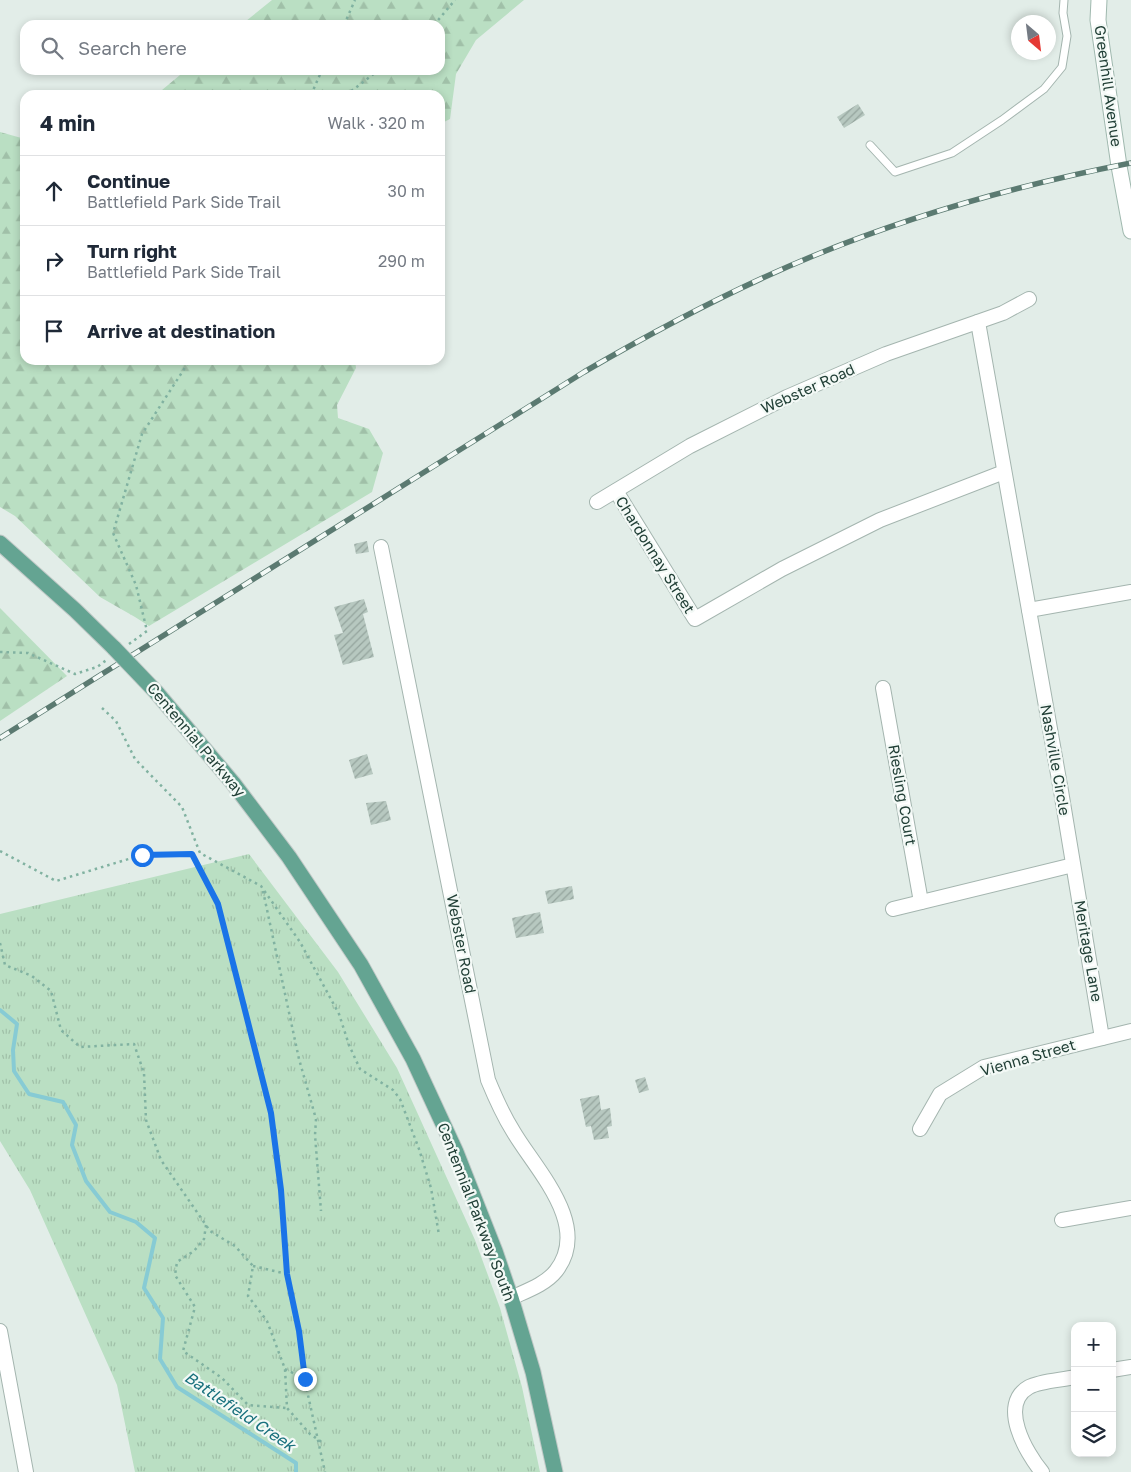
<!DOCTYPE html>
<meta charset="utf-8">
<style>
:root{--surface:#fff;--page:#f2f2f3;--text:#1f2937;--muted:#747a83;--line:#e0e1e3}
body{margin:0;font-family:"Golos Text",sans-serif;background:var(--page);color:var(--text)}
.controls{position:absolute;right:15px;bottom:15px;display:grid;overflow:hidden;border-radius:10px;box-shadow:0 2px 8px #0003}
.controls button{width:45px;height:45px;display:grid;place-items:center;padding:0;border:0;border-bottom:1px solid var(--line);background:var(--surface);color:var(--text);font:25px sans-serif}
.compass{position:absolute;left:1011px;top:15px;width:45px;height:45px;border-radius:50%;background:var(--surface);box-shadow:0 2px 8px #0003;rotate:152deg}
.stop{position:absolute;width:15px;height:15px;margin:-11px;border:4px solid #1a73e8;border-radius:50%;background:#fff}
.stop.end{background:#1a73e8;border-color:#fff;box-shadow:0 1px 5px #0008}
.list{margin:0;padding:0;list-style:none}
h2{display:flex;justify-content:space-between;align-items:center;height:65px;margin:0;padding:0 20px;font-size:21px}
h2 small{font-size:16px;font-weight:400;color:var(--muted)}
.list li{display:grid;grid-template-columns:32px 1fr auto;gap:15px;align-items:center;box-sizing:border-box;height:70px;padding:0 20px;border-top:1px solid var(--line)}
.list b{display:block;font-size:19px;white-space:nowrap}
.list p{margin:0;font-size:16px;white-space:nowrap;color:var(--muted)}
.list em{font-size:16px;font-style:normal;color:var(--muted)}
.icon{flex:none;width:28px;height:28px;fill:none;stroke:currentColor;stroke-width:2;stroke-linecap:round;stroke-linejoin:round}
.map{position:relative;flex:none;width:1131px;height:1472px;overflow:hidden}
.search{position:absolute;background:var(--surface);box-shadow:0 2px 8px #0003;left:20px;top:20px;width:425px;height:55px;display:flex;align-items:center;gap:12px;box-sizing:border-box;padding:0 18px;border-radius:15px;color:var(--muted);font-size:19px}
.panel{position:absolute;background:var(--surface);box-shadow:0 2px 8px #0003;left:20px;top:90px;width:425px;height:275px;border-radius:15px}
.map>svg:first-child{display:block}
.forest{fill:url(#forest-firs)}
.park{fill:url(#park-tufts)}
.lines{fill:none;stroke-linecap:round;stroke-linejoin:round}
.stream{stroke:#87cbd4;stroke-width:4}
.building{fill:url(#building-hatch)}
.lane-casing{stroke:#a4b5af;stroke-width:9}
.street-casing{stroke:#a4b5af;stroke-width:16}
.secondary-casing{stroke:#a0b9af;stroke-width:17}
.primary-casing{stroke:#c1c9c7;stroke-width:17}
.path{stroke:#81b2a1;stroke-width:2.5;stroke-dasharray:2.5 4;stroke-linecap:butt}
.lane{stroke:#fff;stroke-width:7}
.street{stroke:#fff;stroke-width:14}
.secondary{stroke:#fff;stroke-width:15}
.primary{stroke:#64a492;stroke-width:15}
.rail-casing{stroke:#5b7a71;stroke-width:5.5}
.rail{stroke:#f3f9f6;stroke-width:4;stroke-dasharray:11;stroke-linecap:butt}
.primary-bridge-casing{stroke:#c1c9c7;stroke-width:17;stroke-linecap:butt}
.primary-bridge{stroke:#64a492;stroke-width:15}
.route{stroke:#1a73e8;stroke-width:6}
.labels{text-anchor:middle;stroke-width:4.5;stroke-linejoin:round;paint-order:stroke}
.street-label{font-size:15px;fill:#213f36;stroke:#f3f9f6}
.water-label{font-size:16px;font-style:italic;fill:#18707d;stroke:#f3f9f6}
</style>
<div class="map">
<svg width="1131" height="1472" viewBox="0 0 1131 1472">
<defs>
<pattern id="forest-firs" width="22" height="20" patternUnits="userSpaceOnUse" patternTransform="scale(1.25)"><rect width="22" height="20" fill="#badfc3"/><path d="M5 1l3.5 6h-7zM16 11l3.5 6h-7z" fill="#a0c0a8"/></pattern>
<pattern id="park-tufts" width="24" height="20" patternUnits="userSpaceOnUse" patternTransform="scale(1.25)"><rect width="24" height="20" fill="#badfc3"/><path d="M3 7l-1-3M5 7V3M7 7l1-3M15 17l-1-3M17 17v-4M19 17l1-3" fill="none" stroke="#a0c0a8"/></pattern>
<pattern id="building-hatch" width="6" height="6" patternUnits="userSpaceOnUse" patternTransform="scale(1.25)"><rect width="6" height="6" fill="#b7c8c0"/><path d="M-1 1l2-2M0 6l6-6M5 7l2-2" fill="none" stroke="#94a49d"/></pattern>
</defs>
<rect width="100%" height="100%" fill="#e2ede8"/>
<g class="forest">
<polygon points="272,0 524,0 476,40 456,74 450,119 440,124 440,95 156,95 186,70 440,70 440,25 241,25"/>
<polygon points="0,132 25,139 25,360 355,360 356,368 337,405 338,418 369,429 383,453 372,492 149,626 135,617 100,597 15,516 0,507"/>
<polygon points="0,608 67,676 0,721"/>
</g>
<polygon class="park" points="249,854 338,972 397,1068 475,1240 500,1308 522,1387 540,1472 135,1472 117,1385 30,1190 0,1141 0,914"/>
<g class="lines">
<polyline class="stream" points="0,1010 17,1024 13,1050 14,1071 29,1094 63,1102 76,1125 72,1145 86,1181 110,1212 136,1222 155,1238 144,1288 163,1318 160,1359 177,1387 296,1463 296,1472"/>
</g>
<g class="building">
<polygon points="858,104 865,115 844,128 837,117"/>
<polygon points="367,541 369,552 356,554 354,544"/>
<polygon points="364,599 368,612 363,614 374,657 343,665 334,635 343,633 334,607"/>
<polygon points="367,754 373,774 355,779 349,760"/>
<polygon points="386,801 391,820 371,825 366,803"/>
<polygon points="572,886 574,899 548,904 545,891"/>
<polygon points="540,912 544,933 516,938 512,918"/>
<polygon points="645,1077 649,1090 639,1093 635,1080"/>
<polygon points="599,1095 601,1110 610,1108 612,1126 607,1127 609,1138 594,1140 591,1126 586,1127 580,1099"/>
</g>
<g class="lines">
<g class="lane-casing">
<polyline id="lane" points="870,145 895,172 952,153 1002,120 1044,89 1062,67 1067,36 1063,13 1064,0"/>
</g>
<g class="street-casing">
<g id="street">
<polyline points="978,322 1061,791 1102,1038"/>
<polyline points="616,491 695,619 782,569 880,520 1004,472"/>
<polyline points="597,502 690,446 787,397 886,354 1003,313 1029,299"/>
<path d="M381 547 488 1080C495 1097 503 1115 513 1131 535 1169 592 1225 556 1271 546 1284 526 1291 511 1298"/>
<polyline points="1029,610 1131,592"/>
<polyline points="883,688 921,902"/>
<polyline points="893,909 1073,865"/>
<polyline points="920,1129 940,1094 984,1067 1131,1031"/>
<polyline points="1062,1220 1131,1208"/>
<polyline points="0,1331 26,1472"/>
<polyline points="1112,1370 1131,1367"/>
<path d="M1042 1472C1026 1453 998 1404 1029 1387 1040 1381 1062 1380 1075 1377"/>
</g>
</g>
<g class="secondary-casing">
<polyline id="secondary" points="1099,0 1098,20 1119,166 1131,231"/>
</g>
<g class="primary-casing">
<g id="primary">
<polyline points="0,543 75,610 114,648"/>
<polyline points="157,693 233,783 289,857 361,965 413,1059 456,1152 495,1251 511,1298 533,1372 555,1472"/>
</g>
</g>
<g class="path">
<polyline points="344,25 355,0"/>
<polyline points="434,25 455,0"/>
<polyline points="311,95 322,70"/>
<polyline points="346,95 379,70"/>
<polyline points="129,644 147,631 136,585 113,533 142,434 190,360"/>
<polyline points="0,652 28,653 75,674 97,667 108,659"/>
<polyline points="102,708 116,721 135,759 182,807 200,853 261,886 300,942 339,1014 349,1045 360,1069 393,1090 400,1099 419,1149 431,1188 439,1235"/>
<polyline points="0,851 56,881 142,855 192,854 218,905 271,1113 281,1190 287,1274 299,1331 304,1377 325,1472"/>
<polyline points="263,891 299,1059 316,1119 315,1135 321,1211"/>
<polyline points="0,943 5,965 32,976 51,991 61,1030 80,1047 134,1044 144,1073 146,1120 161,1160 210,1231 235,1246 253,1266 248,1296 267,1321 285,1369 287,1408 310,1434 323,1443"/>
<polyline points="206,1225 204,1239 194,1251 177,1262 175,1275 195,1307 183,1351 222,1378 248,1405 287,1408"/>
<polyline points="253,1266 287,1274"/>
<polyline points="285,1369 305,1379"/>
</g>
<use href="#lane" class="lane"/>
<use href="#street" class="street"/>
<use href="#secondary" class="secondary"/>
<use href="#primary" class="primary"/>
<g class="rail-casing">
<path id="rail" d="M0 738 584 372C658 329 733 289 813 256 915 214 1023 184 1131 163"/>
</g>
<use href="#rail" class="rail"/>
<g class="primary-bridge-casing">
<polyline id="primary-bridge" points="114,648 157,693"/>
</g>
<use href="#primary-bridge" class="primary-bridge"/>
</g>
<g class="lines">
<polyline class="route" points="142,855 192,854 218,904 271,1113 281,1190 287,1274 299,1331 305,1379"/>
</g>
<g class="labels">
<g class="street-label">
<text transform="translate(1108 86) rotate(82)" y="5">Greenhill Avenue</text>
<text transform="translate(808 389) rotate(-24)" y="5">Webster Road</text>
<text transform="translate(655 555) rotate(58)" y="5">Chardonnay Street</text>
<text transform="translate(196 740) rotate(50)" y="5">Centennial Parkway</text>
<text transform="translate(1055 760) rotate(80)" y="5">Nashville Circle</text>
<text transform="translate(902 795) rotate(80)" y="5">Riesling Court</text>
<text transform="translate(461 944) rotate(79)" y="5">Webster Road</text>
<text transform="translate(1088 951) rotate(80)" y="5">Meritage Lane</text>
<text transform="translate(1028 1058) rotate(-16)" y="5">Vienna Street</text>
<text transform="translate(476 1212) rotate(69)" y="5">Centennial Parkway South</text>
</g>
<g class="water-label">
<text transform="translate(240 1411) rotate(34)" y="6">Battlefield Creek</text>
</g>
</g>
</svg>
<div class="controls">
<button>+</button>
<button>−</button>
<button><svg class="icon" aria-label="layers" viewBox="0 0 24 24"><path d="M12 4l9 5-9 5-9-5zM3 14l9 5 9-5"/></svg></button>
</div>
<svg class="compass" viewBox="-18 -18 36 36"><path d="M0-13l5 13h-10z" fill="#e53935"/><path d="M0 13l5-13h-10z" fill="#747a83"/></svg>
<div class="stop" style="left:142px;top:855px"></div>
<div class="stop end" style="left:305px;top:1379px"></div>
<div class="search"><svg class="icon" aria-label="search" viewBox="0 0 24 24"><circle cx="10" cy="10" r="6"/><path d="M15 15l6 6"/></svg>Search here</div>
<section class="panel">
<h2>4 min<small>Walk · 320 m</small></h2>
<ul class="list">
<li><svg class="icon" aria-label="ahead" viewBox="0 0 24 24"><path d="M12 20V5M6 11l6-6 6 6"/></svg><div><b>Continue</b><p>Battlefield Park Side Trail</p></div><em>30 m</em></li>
<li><svg class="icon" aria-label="right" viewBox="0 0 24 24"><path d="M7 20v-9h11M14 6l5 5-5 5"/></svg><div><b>Turn right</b><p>Battlefield Park Side Trail</p></div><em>290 m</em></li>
<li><svg class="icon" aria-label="arrive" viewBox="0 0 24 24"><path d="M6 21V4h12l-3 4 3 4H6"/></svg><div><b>Arrive at destination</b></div></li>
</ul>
</section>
</div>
